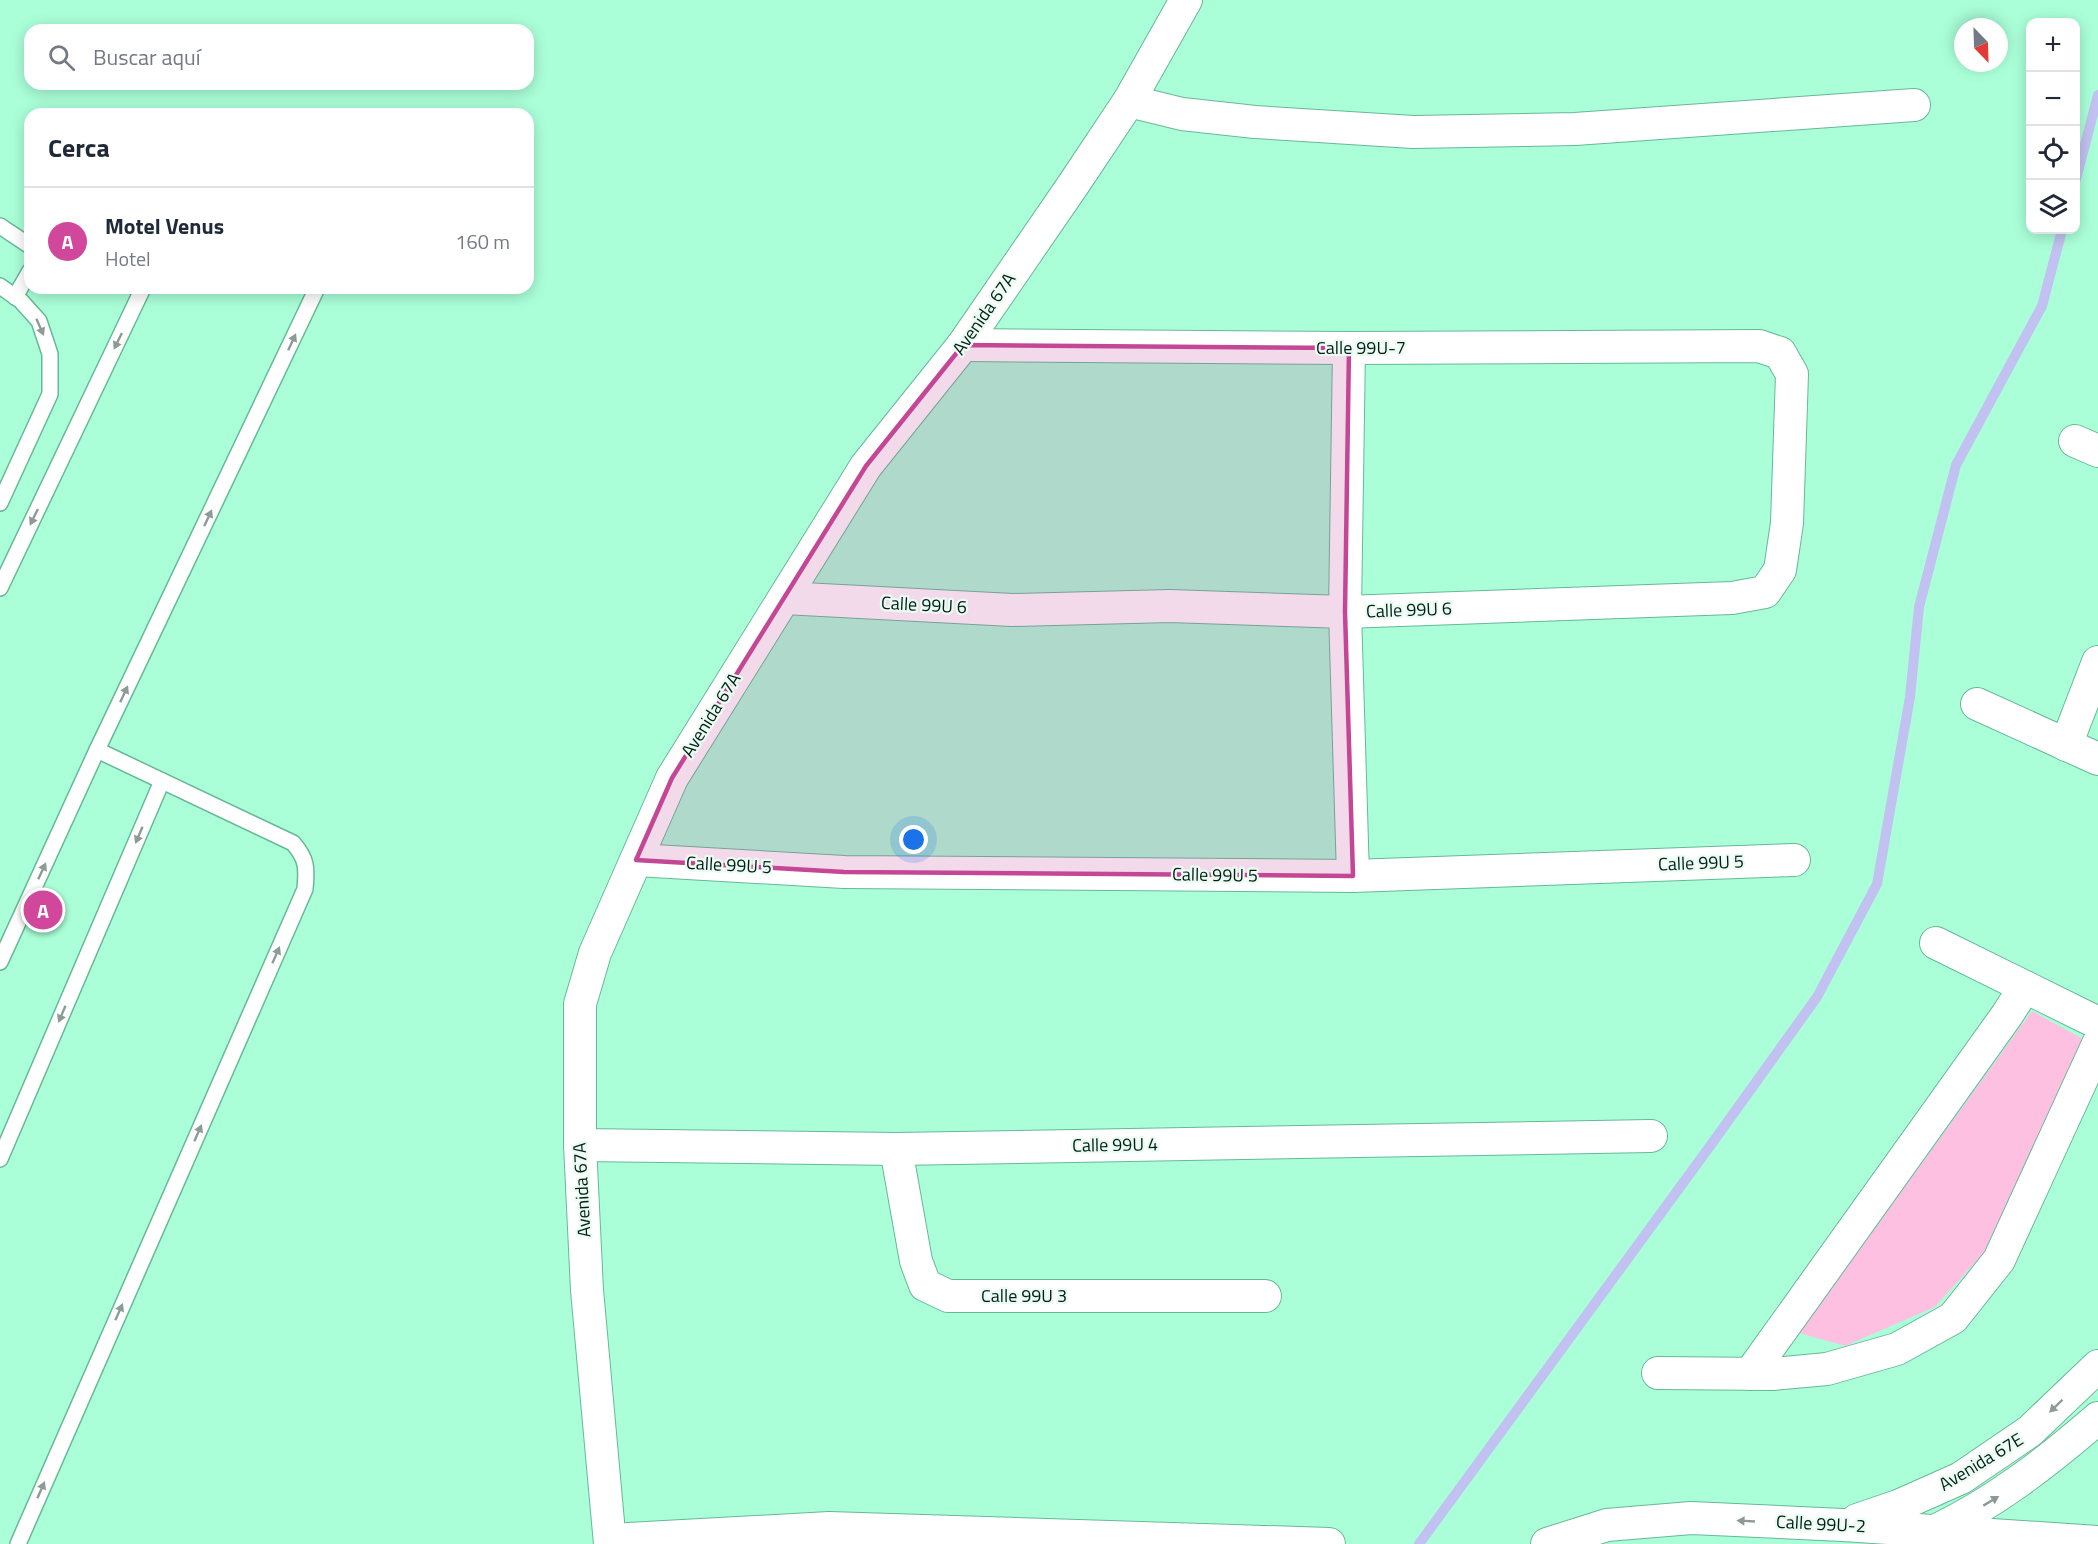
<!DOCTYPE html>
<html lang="es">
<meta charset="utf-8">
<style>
:root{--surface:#fff;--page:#f6f6f7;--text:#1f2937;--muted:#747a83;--line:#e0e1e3;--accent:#d93025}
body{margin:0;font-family:"Titillium Web",sans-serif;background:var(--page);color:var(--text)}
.controls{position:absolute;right:18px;top:18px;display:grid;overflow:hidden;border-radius:12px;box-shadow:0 3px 15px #0003}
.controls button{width:54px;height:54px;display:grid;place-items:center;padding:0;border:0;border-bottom:2px solid var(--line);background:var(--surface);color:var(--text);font:30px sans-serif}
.compass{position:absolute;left:1954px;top:18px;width:54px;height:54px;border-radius:50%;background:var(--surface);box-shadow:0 3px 15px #0003;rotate:157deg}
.you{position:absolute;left:914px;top:840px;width:21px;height:21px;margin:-15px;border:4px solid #fff;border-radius:50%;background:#1a73e8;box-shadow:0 0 0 9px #1a73e833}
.badge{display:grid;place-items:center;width:39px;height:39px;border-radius:50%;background:var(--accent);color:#fff;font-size:20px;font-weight:700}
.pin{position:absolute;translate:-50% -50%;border:3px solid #fff;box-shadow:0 2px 6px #0006}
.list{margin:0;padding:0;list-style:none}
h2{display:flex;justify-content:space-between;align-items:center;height:78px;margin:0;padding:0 24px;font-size:26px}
h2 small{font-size:20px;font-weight:400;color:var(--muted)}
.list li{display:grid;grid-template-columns:39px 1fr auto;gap:18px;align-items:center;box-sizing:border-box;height:108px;padding:0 24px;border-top:2px solid var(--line)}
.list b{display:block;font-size:22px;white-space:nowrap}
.list p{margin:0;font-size:20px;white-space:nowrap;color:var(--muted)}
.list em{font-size:20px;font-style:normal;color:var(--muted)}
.icon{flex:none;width:33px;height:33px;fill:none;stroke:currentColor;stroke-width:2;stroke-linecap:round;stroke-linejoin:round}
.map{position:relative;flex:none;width:2098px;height:1544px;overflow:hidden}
.search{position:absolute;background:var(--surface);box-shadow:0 3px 15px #0003;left:24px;top:24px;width:510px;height:66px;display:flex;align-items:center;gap:15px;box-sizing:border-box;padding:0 21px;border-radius:18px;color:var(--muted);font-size:22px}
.panel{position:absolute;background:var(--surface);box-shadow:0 3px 15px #0003;left:24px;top:108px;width:510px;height:186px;border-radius:18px}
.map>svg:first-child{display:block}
.green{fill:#fdc0e1}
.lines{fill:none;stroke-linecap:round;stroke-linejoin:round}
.stream{stroke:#c2c2f2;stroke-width:10}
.service-casing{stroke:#66b996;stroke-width:18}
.minor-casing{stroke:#66b996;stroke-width:34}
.service{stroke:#fff;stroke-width:15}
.minor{stroke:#fff;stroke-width:32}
.oneway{fill:#8c9b95}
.marked{fill:#c44796;fill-opacity:0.2;stroke:#c44796;stroke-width:4.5;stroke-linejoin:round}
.labels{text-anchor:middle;stroke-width:4.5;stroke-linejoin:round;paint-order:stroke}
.street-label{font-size:18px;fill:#002014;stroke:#ebfbf3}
</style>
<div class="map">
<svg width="2098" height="1544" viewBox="0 0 2098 1544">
<rect width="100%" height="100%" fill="#aaffd9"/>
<polygon class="green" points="2032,1011 2083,1039 1988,1248 1935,1307 1845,1346 1799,1333"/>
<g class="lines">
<g class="stream">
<polyline points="2076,179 2098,95"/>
<polyline points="1419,1544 1713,1142 1817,997 1877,884 1910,697 1919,607 1956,465 2042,306 2062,230"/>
</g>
<g class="service-casing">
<g id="service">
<polyline points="0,226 30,246"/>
<polyline points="0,286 21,301 39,321 50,354 50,394 0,503"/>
<polyline points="15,297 30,271"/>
<polyline points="0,588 143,288"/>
<polyline points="0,962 97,750 317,288"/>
<polyline points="0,1159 162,781"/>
<path d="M18 1544 305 889C307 868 307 859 293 843L97 750"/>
</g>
</g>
<g class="minor-casing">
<g id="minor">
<polyline points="1129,101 1182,114 1255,122 1413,132 1575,129 1914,105"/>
<polyline points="1349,348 1345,612 1353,876"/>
<polyline points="2075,441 2098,451"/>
<polyline points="784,598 1012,610 1170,606 1345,612 1732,598 1765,592 1780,570 1787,523 1792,374 1780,353 1759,346 1349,348 963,345"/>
<polyline points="1977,704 2098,759"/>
<polyline points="2066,745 2098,662"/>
<polyline points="636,860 844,872 1353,876 1794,860"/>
<polyline points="1936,943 2098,1023"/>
<polyline points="580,1145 896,1149 1651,1136"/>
<polyline points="896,1149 916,1261 925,1285 948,1296 1265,1296"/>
<polyline points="1658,1373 1773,1374 1827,1369 1897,1349 1953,1318 1999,1260 2098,1044"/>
<polyline points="1750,1374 2007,1015 2025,987"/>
<polyline points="1857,1520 1898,1506 1961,1478 2030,1431 2098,1366"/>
<path d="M1935 1531C1996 1502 2047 1462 2098 1418"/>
<polyline points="610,1540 829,1528 1329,1544"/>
<polyline points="610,1544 587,1290 580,1145 580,1004 595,953 672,778 784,598 866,466 963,345 1073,185 1129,101 1186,0"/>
<polyline points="1547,1544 1607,1525 1691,1518 1843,1525 2098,1542"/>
</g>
</g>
<use href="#service" class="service"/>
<use href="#minor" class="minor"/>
</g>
<defs><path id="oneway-solid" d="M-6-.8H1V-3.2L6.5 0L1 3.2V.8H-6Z" transform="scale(1.5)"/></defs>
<g class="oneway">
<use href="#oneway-solid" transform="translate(40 327) rotate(66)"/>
<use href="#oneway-solid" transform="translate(118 341) rotate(116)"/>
<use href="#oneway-solid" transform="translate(292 342) rotate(-65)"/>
<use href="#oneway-solid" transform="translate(34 517) rotate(116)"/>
<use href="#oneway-solid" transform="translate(208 518) rotate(-65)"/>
<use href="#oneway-solid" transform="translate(124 694) rotate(-65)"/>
<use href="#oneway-solid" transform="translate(139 835) rotate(113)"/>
<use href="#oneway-solid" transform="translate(42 871) rotate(-65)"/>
<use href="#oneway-solid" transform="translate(276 955) rotate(-66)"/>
<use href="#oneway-solid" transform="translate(62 1014) rotate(113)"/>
<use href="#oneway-solid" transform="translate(198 1133) rotate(-66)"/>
<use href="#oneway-solid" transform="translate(119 1312) rotate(-66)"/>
<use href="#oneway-solid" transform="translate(2056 1406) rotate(136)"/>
<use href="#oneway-solid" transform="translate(41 1490) rotate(-66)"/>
<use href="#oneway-solid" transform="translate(1991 1501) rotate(-31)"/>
<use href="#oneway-solid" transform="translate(1746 1521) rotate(-177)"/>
</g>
<path class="marked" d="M963 345 1349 348 1345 612 1353 876 844 872 636 860 672 778 866 466Z"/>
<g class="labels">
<g class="street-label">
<text transform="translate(984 314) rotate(-55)" y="6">Avenida 67A</text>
<text x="1361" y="354">Calle 99U-7</text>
<text transform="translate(924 605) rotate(3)" y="6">Calle 99U 6</text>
<text transform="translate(1409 610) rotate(-2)" y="6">Calle 99U 6</text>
<text transform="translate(711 715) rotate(-58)" y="6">Avenida 67A</text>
<text transform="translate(1701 863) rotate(-2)" y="6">Calle 99U 5</text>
<text transform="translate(729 865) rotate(3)" y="6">Calle 99U 5</text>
<text transform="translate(1215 875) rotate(1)" y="6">Calle 99U 5</text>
<text transform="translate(1115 1145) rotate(-1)" y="6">Calle 99U 4</text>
<text transform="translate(582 1190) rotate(-93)" y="6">Avenida 67A</text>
<text x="1024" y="1302">Calle 99U 3</text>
<text transform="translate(1981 1462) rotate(-31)" y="6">Avenida 67E</text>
<text transform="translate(1821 1524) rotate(3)" y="6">Calle 99U-2</text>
</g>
</g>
</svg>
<div class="controls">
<button>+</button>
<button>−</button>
<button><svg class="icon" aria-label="locate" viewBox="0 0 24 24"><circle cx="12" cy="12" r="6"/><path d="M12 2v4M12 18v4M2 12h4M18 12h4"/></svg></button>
<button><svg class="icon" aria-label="layers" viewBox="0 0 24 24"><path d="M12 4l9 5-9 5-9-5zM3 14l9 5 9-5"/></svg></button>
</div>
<svg class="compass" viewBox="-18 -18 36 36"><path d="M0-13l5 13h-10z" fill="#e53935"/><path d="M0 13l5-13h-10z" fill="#747a83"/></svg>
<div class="you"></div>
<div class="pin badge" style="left:43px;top:910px;background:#d1479c">A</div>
<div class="search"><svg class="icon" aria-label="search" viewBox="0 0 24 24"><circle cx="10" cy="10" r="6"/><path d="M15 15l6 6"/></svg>Buscar aquí</div>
<section class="panel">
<h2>Cerca<small></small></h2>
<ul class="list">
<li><span class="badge" style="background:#d1479c">A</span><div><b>Motel Venus</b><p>Hotel</p></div><em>160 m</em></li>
</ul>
</section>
</div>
